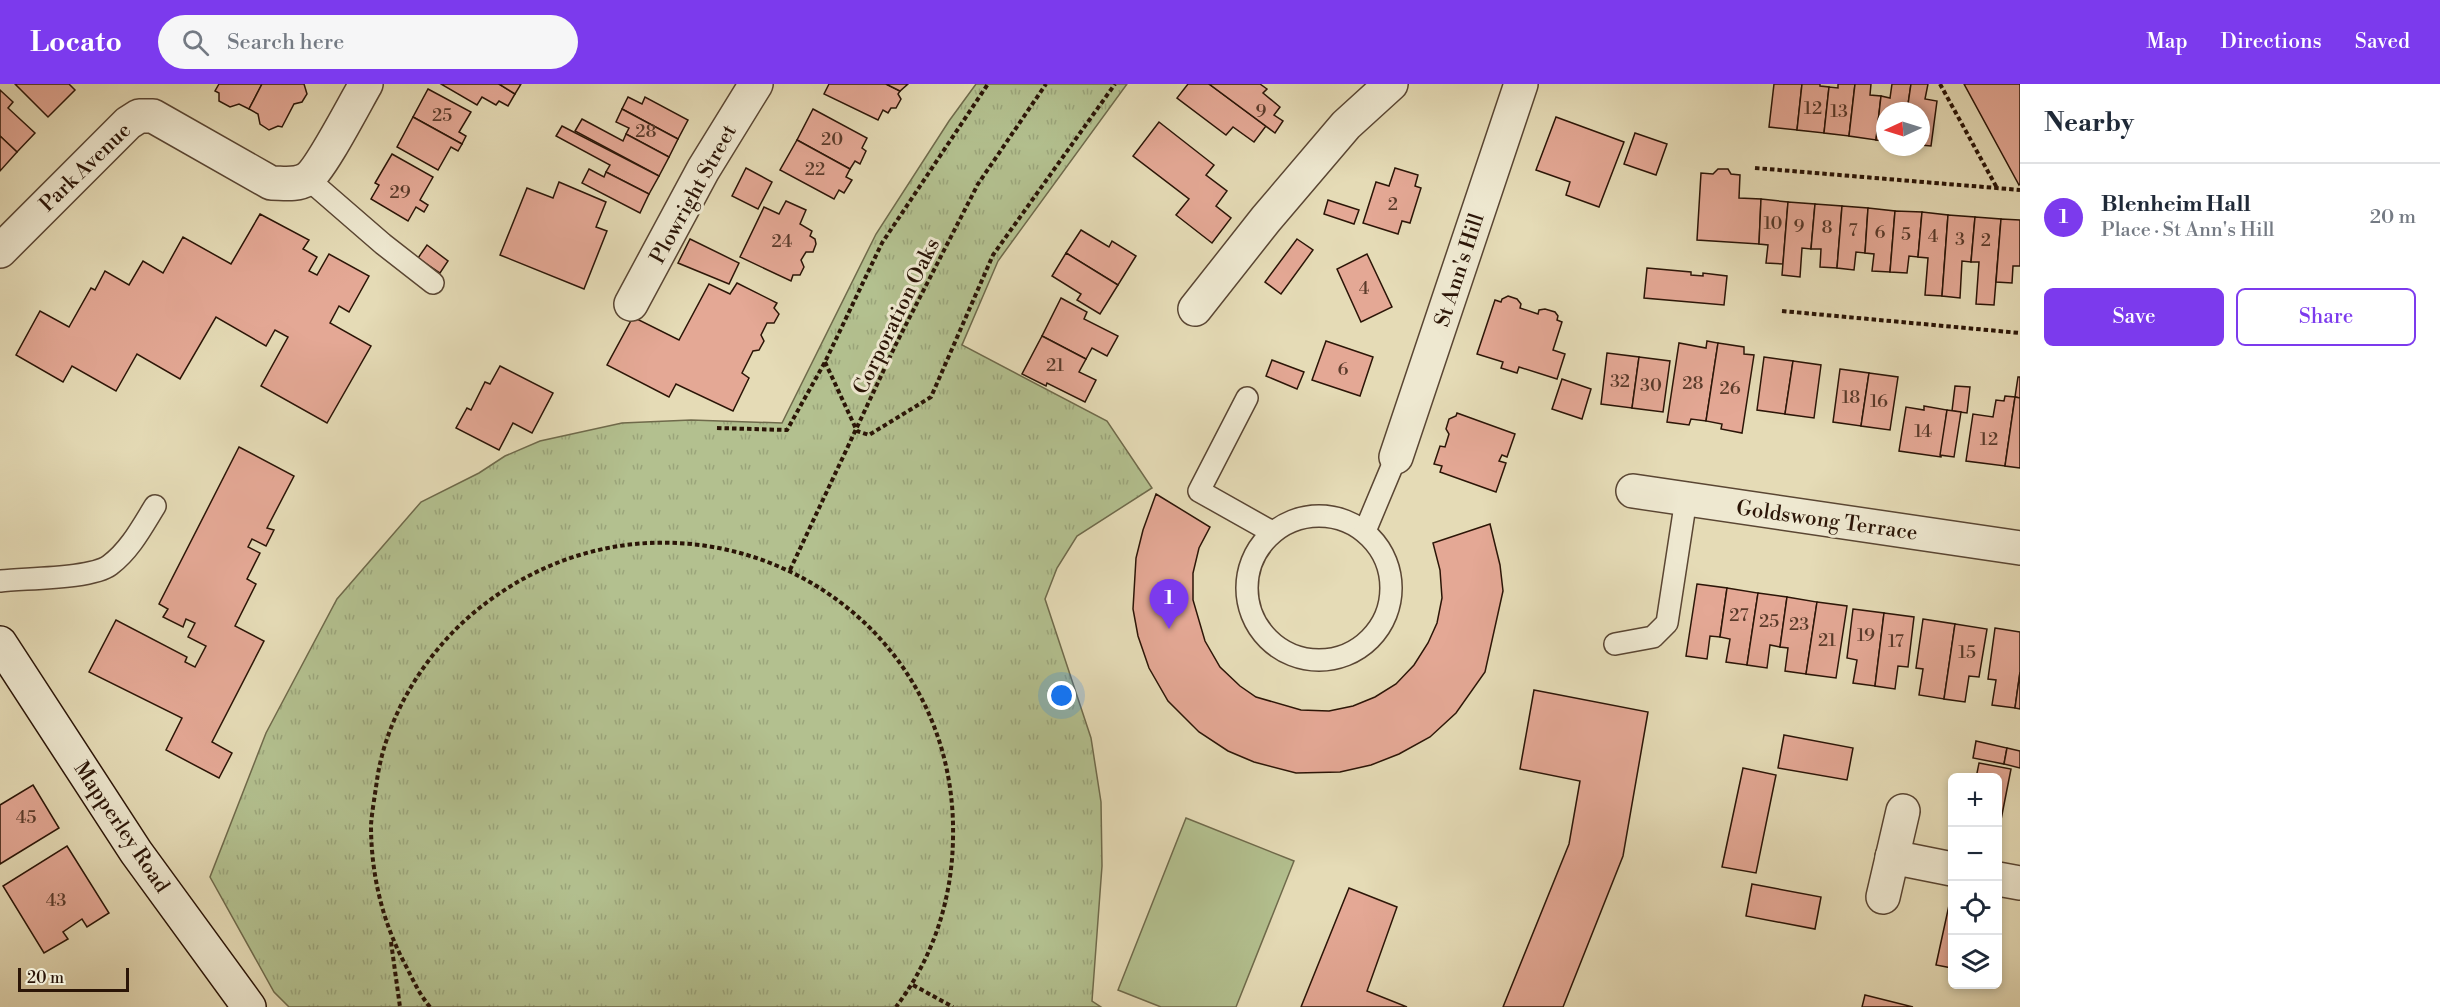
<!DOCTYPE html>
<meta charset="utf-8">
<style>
:root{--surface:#fff;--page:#f6f6f7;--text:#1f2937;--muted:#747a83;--line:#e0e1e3;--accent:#7c3aed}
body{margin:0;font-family:"Libre Bodoni",serif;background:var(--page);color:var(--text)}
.controls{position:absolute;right:18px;bottom:18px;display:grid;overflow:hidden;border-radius:9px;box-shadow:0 3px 9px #0003}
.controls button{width:54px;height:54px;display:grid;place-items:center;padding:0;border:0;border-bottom:2px solid var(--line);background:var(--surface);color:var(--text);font:30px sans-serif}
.compass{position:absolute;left:1876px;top:18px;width:54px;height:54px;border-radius:50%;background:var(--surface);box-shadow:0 3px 9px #0003;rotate:266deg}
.scale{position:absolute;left:18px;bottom:15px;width:111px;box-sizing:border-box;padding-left:6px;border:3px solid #2b1507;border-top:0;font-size:16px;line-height:21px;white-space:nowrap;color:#2b1507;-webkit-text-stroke:4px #eee8d0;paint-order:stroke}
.you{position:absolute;left:1062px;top:612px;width:21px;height:21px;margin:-15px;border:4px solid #fff;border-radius:50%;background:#1a73e8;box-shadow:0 0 0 9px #1a73e833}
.badge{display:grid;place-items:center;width:39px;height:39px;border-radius:50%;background:var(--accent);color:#fff;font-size:20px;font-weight:700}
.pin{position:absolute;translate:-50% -50px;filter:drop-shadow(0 2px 3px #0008)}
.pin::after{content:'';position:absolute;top:32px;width:21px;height:18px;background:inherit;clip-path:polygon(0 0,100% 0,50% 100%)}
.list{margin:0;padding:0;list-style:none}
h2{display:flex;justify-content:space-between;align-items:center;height:78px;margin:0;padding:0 24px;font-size:26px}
h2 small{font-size:20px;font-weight:400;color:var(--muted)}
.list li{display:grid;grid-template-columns:39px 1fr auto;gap:18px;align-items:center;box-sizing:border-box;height:108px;padding:0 24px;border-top:2px solid var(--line)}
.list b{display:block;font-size:22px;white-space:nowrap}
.list p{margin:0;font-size:20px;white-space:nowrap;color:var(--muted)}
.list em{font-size:20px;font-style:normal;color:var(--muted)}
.actions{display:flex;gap:12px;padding:18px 24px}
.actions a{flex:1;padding:14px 0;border:2px solid var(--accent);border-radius:9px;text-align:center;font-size:21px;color:var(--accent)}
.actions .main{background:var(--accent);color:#fff}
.icon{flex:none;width:33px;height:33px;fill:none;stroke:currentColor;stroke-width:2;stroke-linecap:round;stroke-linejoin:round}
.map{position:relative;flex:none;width:2020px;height:923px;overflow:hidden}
header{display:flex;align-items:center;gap:36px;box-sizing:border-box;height:84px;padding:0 30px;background:var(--accent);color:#fff}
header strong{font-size:28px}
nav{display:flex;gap:33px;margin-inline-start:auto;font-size:21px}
.search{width:420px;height:54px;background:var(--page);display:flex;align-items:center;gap:15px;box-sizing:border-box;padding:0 21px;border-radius:33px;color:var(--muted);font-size:22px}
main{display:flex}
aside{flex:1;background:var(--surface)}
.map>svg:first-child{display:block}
.park{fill:url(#park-tufts);stroke:#6f6a4b;stroke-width:1.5}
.pitch{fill:#b3c08f;stroke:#6f6a4b;stroke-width:1.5}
.building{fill:#e4a895;stroke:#2b1507;stroke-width:1.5}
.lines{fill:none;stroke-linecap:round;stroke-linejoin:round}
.lane-casing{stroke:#5a4633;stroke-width:24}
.street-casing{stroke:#5a4633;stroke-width:36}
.secondary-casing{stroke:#2b1507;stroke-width:36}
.path{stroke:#2b1507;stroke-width:4;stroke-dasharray:4.5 3;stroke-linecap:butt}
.lane{stroke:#eee8d0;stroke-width:21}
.street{stroke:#eee8d0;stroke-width:33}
.secondary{stroke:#eee8d0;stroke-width:33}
.labels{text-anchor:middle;stroke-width:6;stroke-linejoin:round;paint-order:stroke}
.number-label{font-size:18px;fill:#593a2a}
.street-label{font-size:21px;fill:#2b1507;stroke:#eee8d0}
</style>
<header>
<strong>Locato</strong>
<div class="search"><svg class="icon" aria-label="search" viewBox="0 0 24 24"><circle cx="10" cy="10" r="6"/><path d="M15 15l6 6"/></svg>Search here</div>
<nav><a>Map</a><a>Directions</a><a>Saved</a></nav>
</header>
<main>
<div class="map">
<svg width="2020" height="923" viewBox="0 0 2020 923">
<defs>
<pattern id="park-tufts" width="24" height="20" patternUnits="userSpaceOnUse" patternTransform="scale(1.5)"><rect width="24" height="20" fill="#b3c08f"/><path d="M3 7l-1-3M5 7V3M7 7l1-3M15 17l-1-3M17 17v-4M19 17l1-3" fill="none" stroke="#9aa47a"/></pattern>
</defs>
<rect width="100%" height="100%" fill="#e5dbb6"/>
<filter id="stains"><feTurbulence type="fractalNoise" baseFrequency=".00333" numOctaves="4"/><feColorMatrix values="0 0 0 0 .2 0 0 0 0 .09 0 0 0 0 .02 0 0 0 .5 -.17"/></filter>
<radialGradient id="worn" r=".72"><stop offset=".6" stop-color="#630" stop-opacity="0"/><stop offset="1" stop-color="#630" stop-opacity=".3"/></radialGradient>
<polygon class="park" points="976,0 1127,0 998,177 962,261 1107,337 1152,404 1077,452 1057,484 1045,515 1091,654 1101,718 1102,782 1092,917 1101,923 289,923 274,908 210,793 266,649 337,515 421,418 479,389 505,372 540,357 622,339 691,336 782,339 876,150 949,37"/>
<polygon class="pitch" points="1186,734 1294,777 1236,923 1161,923 1118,906"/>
<g class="building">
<polygon points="15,0 69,0 75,6 48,33"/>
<polygon points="219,0 262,0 249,25 239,20 230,23 219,17 219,9 215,7"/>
<polygon points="262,0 304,0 307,10 302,18 294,20 282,43 278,42 269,46 260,40 258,30 249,25"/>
<polygon points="441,0 499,0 515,10 508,22 499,17 496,21 482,13 477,21"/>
<polygon points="499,0 521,0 515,10"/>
<polygon points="829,0 886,0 900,7 898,10 901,15 896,24 891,24 888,29 883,26 878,36 824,10"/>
<polygon points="886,0 908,0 900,7"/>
<polygon points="1188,0 1209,0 1266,42 1254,58 1233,43 1226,51 1177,14"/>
<polygon points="1209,0 1260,0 1267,5 1263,9 1280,23 1274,31 1283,37 1275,49"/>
<polygon points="1774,0 1802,0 1797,46 1769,43"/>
<polygon points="1802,0 1820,0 1820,2 1829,3 1824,49 1797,46"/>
<polygon points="1838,0 1855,0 1849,52 1824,49 1829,3 1838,4"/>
<polygon points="1855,0 1871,0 1870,11 1881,12 1876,56 1849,52"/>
<polygon points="1892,0 1911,0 1907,27 1885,27 1885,57 1876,56 1881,12 1890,14"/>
<polygon points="1911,0 1928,0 1925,15 1937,17 1931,62 1921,61 1921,27 1907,27"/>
<polygon points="1964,0 2020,0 2020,100 2019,101"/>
<polygon points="428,5 471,28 459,48 466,52 462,60 413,33"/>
<polygon points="0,6 13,18 8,24 35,49 17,68 0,52"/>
<polygon points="628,13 642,20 645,13 688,36 678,55 622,25"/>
<polygon points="622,25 678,55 669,73 626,50 629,44 616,38"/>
<polygon points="813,25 867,54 862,64 866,67 860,80 855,77 850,85 797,56"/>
<polygon points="413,33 462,60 458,67 451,63 438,86 397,63"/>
<polygon points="1556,33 1624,58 1599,123 1566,111 1570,98 1536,86"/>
<polygon points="582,35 623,57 626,50 669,73 659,92 575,47"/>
<polygon points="1159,38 1214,81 1206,91 1227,107 1216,122 1231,134 1212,159 1176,131 1189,115 1133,72"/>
<polygon points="562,42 659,92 649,110 606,88 610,81 556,52"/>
<polygon points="1635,49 1667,60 1656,91 1624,80"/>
<polygon points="0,52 17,68 0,87"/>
<polygon points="797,56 850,85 846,93 852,96 844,109 839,106 834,115 780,86"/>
<polygon points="392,70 433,93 420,116 428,121 424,128 416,123 408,137 371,115 379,101 375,99"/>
<polygon points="746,84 772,98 758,125 732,112"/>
<polygon points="1395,84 1418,91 1415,102 1421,104 1410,139 1402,137 1398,150 1363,139 1376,98 1389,102"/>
<polygon points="589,85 604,93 606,88 649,110 640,129 582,99"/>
<polygon points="1718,85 1728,85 1731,90 1740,91 1739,114 1761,115 1759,160 1697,156 1701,89 1713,90"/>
<polygon points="559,98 606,118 596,143 607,147 584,205 500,171 527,104 553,114"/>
<polygon points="1761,115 1788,118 1783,180 1766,179 1768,161 1759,160"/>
<polygon points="1328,116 1359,126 1354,140 1324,130"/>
<polygon points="786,117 806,126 800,140 812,147 810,152 815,155 816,160 813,168 806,168 801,176 804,183 800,191 793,191 791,197 740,173 764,123 779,130"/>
<polygon points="1788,118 1815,120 1811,165 1802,164 1800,193 1782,191"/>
<polygon points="1815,120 1842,122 1837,184 1820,183 1821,165 1811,165"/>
<polygon points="1842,122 1868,124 1865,169 1856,168 1854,186 1837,184"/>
<polygon points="1868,124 1895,127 1890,188 1872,187 1874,170 1865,169"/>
<polygon points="1895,127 1922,128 1918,173 1909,172 1907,189 1890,188"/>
<polygon points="1922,128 1948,131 1942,212 1925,211 1928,174 1918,173"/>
<polygon points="260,130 309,156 303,165 317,173 309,187 317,191 329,170 369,192 349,228 339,222 330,239 371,262 327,339 261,302 288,253 275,246 266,262 216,233 180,295 137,270 116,307 72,282 63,298 16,271 40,227 69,243 91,204 95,206 105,187 129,201 143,177 163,189 183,153 231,180"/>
<polygon points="1948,131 1975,133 1971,178 1962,177 1960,214 1942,212"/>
<polygon points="1975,133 2001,135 1994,221 1976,220 1979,178 1971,178"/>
<polygon points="2001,135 2020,136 2020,182 2013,182 2012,199 1996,198"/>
<polygon points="1081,146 1109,163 1112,157 1136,172 1118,201 1066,169"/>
<polygon points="690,155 739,179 729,200 678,179"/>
<polygon points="1297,155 1313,166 1281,210 1265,198"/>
<polygon points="427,161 448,177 440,189 418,174"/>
<polygon points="1066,169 1118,201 1100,230 1077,216 1081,210 1052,192"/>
<polygon points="1367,170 1392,223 1361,238 1337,185"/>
<polygon points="1647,184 1691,188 1691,191 1703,192 1703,189 1727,192 1724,221 1644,214"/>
<polygon points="737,199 777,219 774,224 779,230 774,239 767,239 761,251 764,257 759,266 753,267 742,289 749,294 733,327 676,300 669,313 607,281 633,233 679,256 709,200 730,210"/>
<polygon points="1508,212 1517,215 1521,220 1520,224 1538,230 1539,226 1545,225 1555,228 1558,232 1557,236 1562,238 1553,266 1565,270 1557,295 1519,283 1517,289 1501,284 1503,278 1477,270 1495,216 1501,218 1502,215"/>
<polygon points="1061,214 1087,228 1084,235 1118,252 1107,272 1092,264 1086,275 1042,252"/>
<polygon points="1042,252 1086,275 1079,288 1096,296 1085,318 1047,299 1046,302 1022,290"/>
<polygon points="1326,257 1373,273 1360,312 1312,296"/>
<polygon points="1707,257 1718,259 1706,337 1691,335 1689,341 1667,338 1679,259 1706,264"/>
<polygon points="1718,259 1744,263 1744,270 1754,271 1742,349 1721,345 1722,340 1706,337"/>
<polygon points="1607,269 1639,273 1632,324 1601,320"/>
<polygon points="1639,273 1670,277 1663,328 1632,324"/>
<polygon points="1764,273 1793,277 1785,330 1757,326"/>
<polygon points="1272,276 1304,288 1297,305 1266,292"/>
<polygon points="1793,277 1821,281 1814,334 1785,330"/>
<polygon points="500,282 553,309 532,349 513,339 499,366 456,344 467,324 471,326 485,298 490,300"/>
<polygon points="1840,285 1869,289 1861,342 1833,338"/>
<polygon points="1869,289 1898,293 1890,346 1861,342"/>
<polygon points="2018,293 2020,293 2020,314 2015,313"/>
<polygon points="1562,295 1591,305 1582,335 1552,325"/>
<polygon points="1955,302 1970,303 1967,329 1952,327"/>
<polygon points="2005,312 2015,313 2005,382 1966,377 1973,330 1993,333 1996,316 2004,317"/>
<polygon points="2015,313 2020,314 2020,384 2005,382"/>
<polygon points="1924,322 1947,326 1941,373 1899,367 1906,323 1924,326"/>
<polygon points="1947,326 1961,328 1954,373 1940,371"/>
<polygon points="1457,329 1515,350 1507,373 1502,371 1499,377 1506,379 1496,408 1440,388 1442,382 1434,380 1440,362 1445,363 1449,350 1446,345 1449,335 1456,332"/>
<polygon points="239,363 294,392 267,444 274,446 266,462 252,455 248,463 260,469 247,495 256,500 235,542 264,557 212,658 232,669 219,694 166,666 182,634 89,588 116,536 187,573 185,578 195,583 206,562 188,553 195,539 186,535 183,543 163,533 168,525 159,520"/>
<polygon points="1156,410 1210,443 1199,464 1193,489 1193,516 1205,557 1220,583 1240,602 1256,613 1301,626 1329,627 1353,622 1375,613 1396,600 1414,581 1428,559 1437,539 1442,514 1440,486 1433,459 1490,440 1500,481 1503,507 1485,588 1456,629 1430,653 1399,670 1371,681 1340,688 1296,689 1254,678 1228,667 1199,648 1168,617 1149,584 1138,552 1133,525 1136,474 1143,446"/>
<polygon points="1697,500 1727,504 1720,553 1710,552 1707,575 1686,572"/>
<polygon points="1727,504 1758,509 1747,581 1726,578 1730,555 1720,553"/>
<polygon points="1758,509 1787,513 1780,563 1770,561 1767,584 1747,581"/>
<polygon points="1787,513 1817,518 1806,590 1785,587 1788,564 1780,563"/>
<polygon points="1817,518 1847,522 1836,594 1806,590"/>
<polygon points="1853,525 1884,529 1875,602 1853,599 1857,576 1847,574"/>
<polygon points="1884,529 1914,533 1908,583 1898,582 1895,605 1875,602"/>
<polygon points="1923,535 1955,540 1944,615 1919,611 1923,585 1916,584"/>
<polygon points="1955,540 1987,545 1979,593 1969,592 1965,618 1944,615"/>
<polygon points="1995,544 2020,548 2020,588 2015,624 1992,621 1996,596 1988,595"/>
<polygon points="2020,588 2020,625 2015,624"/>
<polygon points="1534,606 1648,628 1623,772 1563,923 1503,923 1569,760 1580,697 1520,685"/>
<polygon points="1784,651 1853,664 1847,696 1778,684"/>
<polygon points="1976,657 2007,664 2004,680 1973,674"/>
<polygon points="2007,664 2020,667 2020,684 2004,680"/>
<polygon points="1979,679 2011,685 1998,751 1998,694 1976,694"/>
<polygon points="1743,684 1776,691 1756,789 1722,783"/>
<polygon points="33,701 59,744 0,780 0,721"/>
<polygon points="67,762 109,829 87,843 82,835 63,848 68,855 44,869 3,802"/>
<polygon points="1752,800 1821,813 1815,845 1746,832"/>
<polygon points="1349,804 1397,823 1367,907 1407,923 1301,923"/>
<polygon points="1951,812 1952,813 1952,884 1936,881"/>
<polygon points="1865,911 1913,923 1862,923"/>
</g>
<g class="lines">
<g class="lane-casing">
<g id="lane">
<polyline points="308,95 383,160 433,199"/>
<polyline points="1247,314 1199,407 1272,448"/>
<circle cx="1319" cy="504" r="72"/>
<polyline points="1365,447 1396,373"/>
<path d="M0 497C25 494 92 495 110 481 130 466 142 443 155 422"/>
<polyline points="1615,560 1653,553 1667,539 1686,415"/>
</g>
</g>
<g class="street-casing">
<g id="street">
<path d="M0 167 128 39 139 32H153L271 99C283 99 296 102 307 95 320 87 356 17 366 0"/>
<polyline points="631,220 703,86 756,0"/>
<polyline points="1195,225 1266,135 1346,41 1391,0"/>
<polyline points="1396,373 1521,0"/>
<polyline points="1633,407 2020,464"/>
<polyline points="1892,773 1952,785"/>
<polyline points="1998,795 2020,799"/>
<polyline points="1883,813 1903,727"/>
</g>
</g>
<g class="secondary-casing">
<polyline id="secondary" points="0,559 136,768 249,923"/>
</g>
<g class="path">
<polyline points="1940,0 1997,104"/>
<polyline points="1755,84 2020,106"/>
<polyline points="1782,227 2020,249"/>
<polyline points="825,278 857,347 869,351 931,313 993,171 1115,0"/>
<polyline points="717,344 787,346 825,278 882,159 988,0"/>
<polyline points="790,486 896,260 978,100 1046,0"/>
<polyline points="391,858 400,923"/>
<polyline points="913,901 953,923"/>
<path d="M430 923C420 911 414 898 407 884 383 840 371 792 371 741 372 727 375 711 377 696 387 627 431 560 486 519 681 372 959 510 953 755 952 816 933 874 896 923"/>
</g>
<use href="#lane" class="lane"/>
<use href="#street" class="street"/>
<use href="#secondary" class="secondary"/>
</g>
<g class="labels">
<g class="number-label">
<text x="1813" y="30">12</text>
<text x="1261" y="33">9</text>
<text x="1839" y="33">13</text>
<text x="442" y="37">25</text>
<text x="646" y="53">28</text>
<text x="832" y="61">20</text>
<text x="815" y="91">22</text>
<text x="400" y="114">29</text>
<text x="1393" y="126">2</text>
<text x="1773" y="145">10</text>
<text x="1799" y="148">9</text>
<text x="1827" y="149">8</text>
<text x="1853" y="152">7</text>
<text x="1880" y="154">6</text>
<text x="1906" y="156">5</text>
<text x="1933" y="158">4</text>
<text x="1960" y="161">3</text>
<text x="1986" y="162">2</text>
<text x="782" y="163">24</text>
<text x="1364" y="210">4</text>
<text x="1055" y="287">21</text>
<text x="1343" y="291">6</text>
<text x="1620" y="303">32</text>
<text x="1693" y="305">28</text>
<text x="1651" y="307">30</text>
<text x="1730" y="310">26</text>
<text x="1851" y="319">18</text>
<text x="1879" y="323">16</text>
<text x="1923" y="353">14</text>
<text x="1989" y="361">12</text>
<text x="1739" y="537">27</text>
<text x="1769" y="543">25</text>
<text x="1799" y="546">23</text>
<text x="1866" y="557">19</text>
<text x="1827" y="562">21</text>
<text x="1896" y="563">17</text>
<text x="1967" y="574">15</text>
<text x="26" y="739">45</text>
<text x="56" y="822">43</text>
</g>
<g class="street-label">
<text transform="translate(85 83) rotate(-44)" y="7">Park Avenue</text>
<text transform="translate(693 110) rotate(-61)" y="7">Plowright Street</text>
<text transform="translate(1459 186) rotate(-72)" y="7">St Ann's Hill</text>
<text transform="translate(896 232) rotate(-64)" y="7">Corporation Oaks</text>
<text transform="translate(1827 436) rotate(8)" y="7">Goldswong Terrace</text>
<text transform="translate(122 743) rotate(56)" y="7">Mapperley Road</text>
</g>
</g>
<rect width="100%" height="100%" filter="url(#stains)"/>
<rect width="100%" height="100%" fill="url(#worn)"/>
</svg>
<div class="controls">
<button>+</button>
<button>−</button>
<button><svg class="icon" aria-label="locate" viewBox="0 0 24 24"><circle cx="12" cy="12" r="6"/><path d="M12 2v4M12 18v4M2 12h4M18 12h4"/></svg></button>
<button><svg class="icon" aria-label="layers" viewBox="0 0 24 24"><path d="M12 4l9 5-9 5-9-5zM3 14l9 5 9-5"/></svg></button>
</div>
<svg class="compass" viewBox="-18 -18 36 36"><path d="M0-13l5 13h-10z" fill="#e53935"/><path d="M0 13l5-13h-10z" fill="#747a83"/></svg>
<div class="scale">20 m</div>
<div class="you"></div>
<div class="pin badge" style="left:1169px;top:545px">1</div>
</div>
<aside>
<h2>Nearby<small></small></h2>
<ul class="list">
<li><span class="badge">1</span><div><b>Blenheim Hall</b><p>Place · St Ann's Hill</p></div><em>20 m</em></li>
</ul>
<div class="actions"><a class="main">Save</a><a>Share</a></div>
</aside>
</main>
